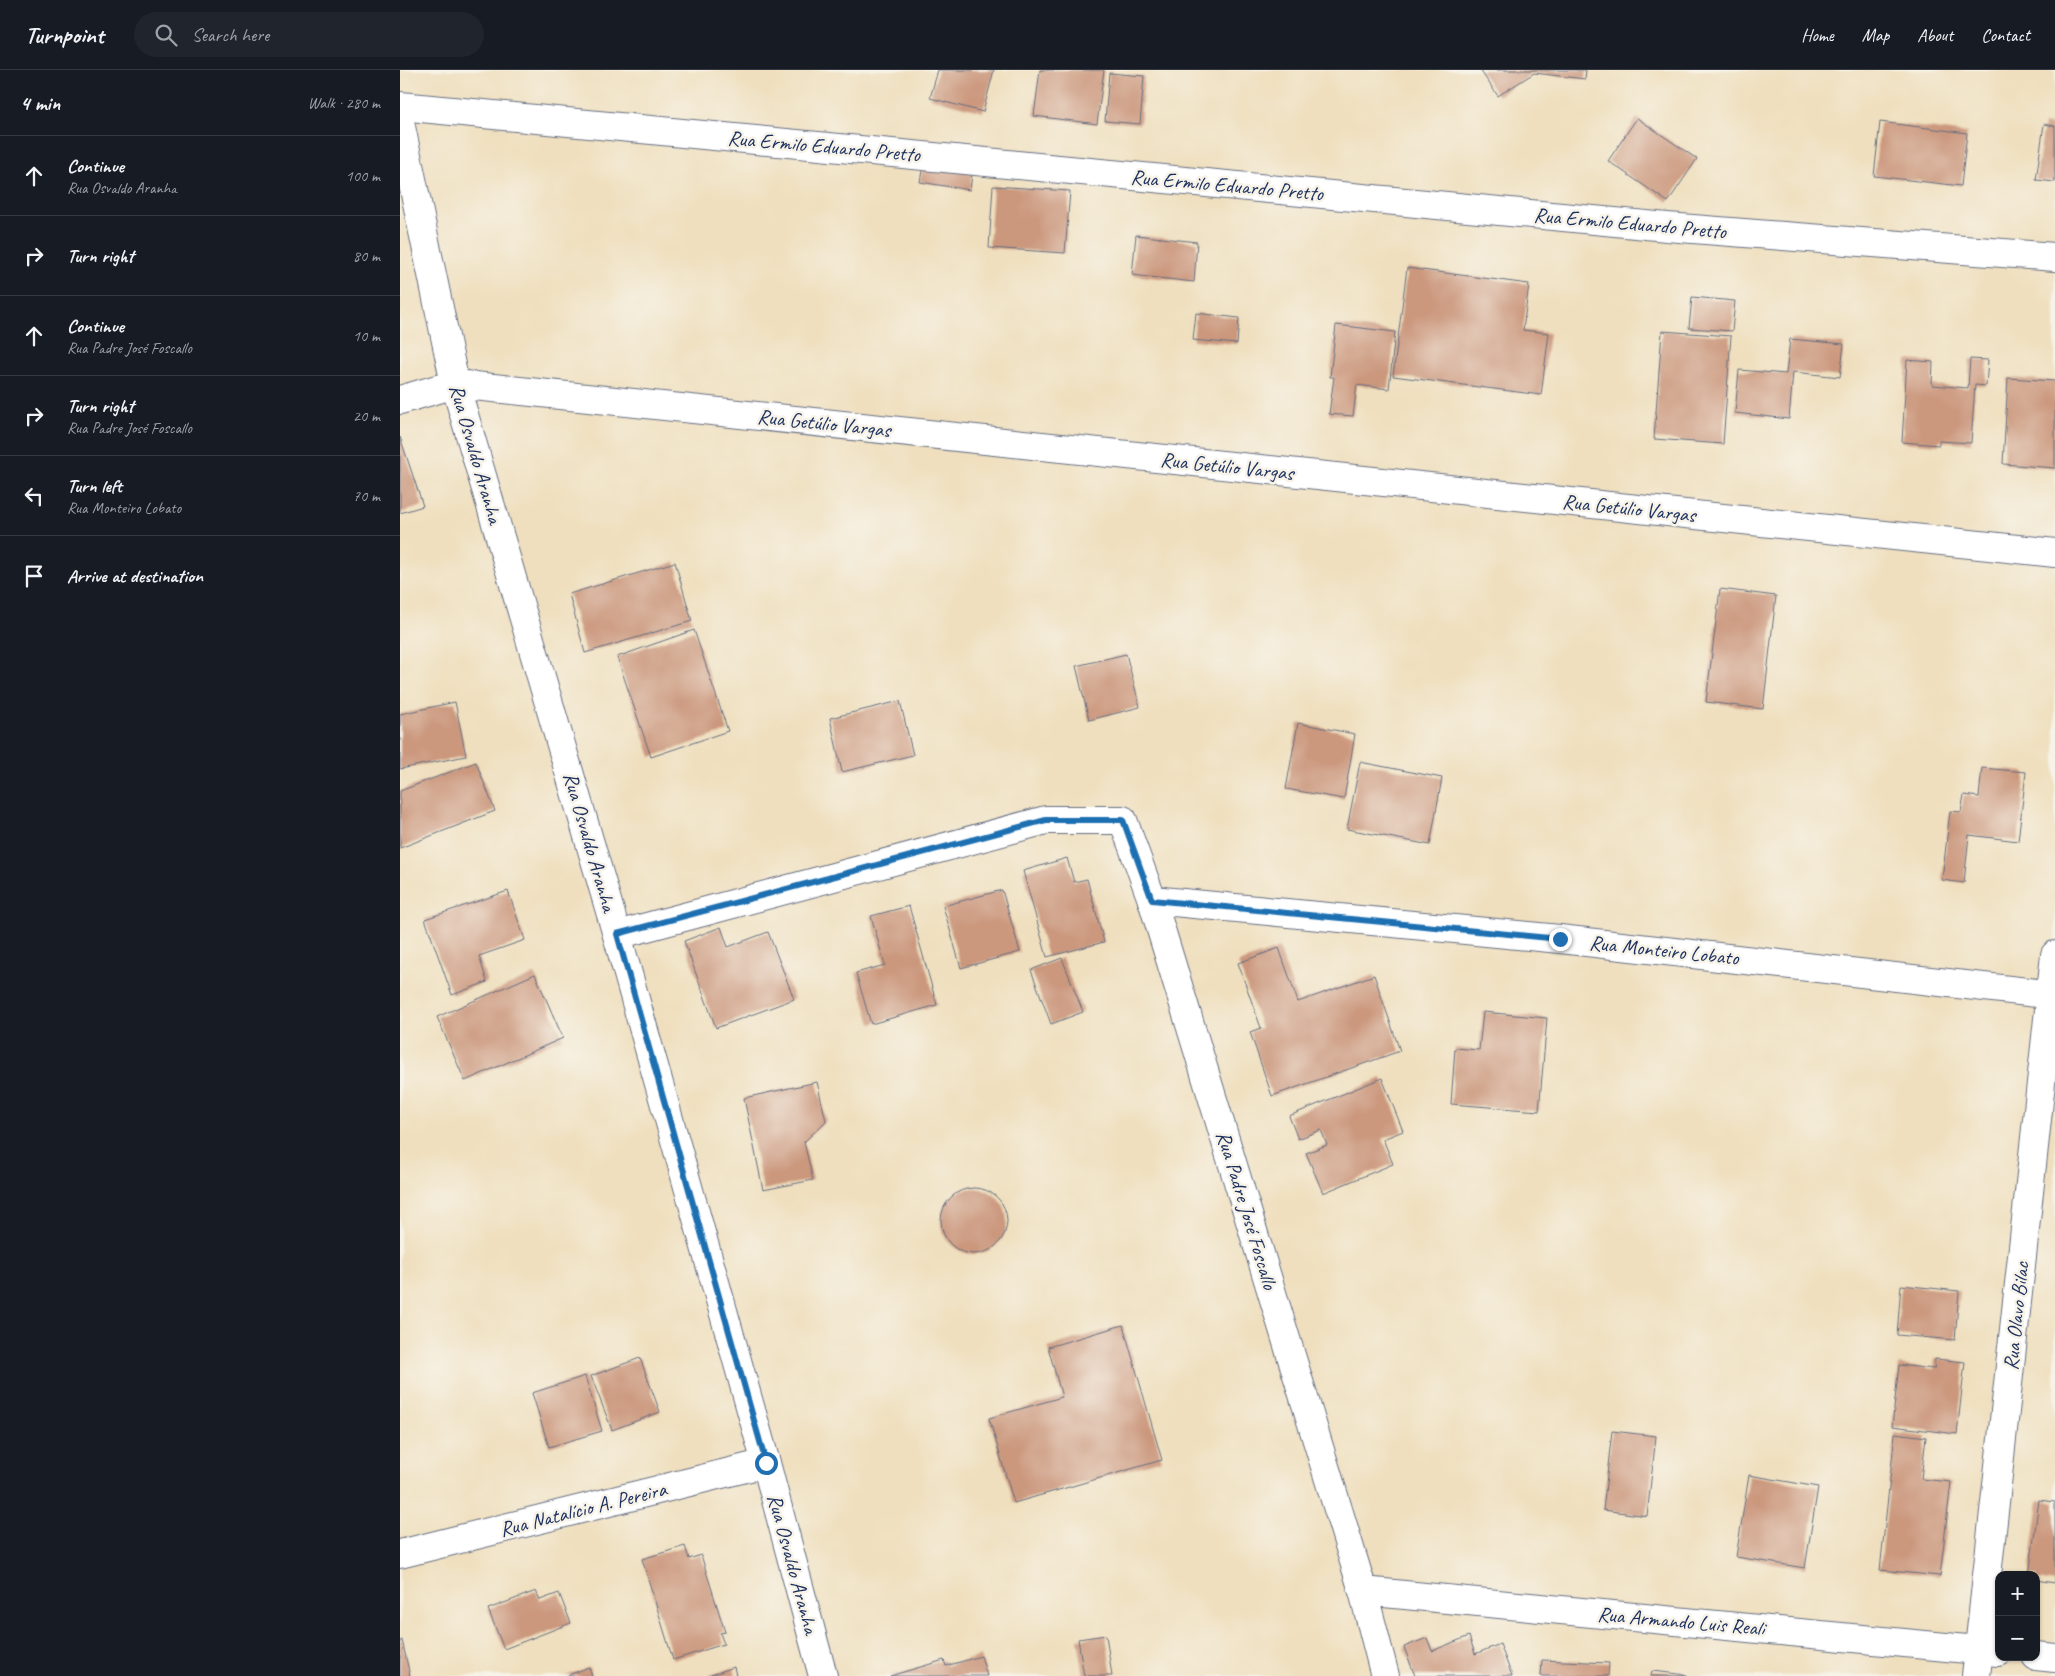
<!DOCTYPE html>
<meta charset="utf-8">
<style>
:root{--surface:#171b24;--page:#20242c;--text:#f1f3f6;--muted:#9ea1a6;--line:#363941}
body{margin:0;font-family:Caveat,sans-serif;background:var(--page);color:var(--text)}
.controls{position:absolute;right:15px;bottom:15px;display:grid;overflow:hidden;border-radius:10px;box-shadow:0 1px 4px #0004}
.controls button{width:45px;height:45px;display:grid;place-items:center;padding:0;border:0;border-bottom:1px solid var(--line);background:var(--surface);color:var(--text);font:25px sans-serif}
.stop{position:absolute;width:15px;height:15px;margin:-11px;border:4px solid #1f6fb2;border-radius:50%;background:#fff}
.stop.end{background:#1f6fb2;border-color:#fff;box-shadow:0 1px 5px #0008}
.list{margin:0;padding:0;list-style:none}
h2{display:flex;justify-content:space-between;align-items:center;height:65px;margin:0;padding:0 20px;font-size:21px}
h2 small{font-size:16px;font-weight:400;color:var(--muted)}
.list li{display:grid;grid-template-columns:32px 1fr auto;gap:15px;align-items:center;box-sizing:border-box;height:80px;padding:0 20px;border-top:1px solid var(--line)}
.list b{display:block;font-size:19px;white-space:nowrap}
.list p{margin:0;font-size:16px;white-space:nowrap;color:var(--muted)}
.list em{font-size:16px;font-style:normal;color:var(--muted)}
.icon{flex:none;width:28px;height:28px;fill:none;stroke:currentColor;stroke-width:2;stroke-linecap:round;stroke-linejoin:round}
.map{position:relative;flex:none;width:1655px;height:1606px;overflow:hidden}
header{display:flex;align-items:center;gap:30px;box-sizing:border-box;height:70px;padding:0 25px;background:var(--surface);border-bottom:1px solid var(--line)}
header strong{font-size:24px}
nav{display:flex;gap:28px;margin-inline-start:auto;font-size:18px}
.search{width:350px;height:45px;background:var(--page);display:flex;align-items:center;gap:12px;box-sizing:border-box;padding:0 18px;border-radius:28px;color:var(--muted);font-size:19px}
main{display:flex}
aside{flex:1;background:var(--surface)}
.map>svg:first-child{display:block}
.building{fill:#cb977d}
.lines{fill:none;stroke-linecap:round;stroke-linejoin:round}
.minor-casing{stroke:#656d80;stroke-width:30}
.minor{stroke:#fff;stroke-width:28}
.route{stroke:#1f6fb2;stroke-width:6}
.labels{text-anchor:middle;stroke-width:5;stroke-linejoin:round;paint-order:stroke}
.street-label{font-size:21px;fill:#1b2f5e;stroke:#f7f3e8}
</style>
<header>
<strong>Turnpoint</strong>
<div class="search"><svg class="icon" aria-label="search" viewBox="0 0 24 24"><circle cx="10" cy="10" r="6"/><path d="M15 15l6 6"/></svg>Search here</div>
<nav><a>Home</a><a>Map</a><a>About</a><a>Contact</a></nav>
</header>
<main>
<aside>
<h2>4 min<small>Walk · 280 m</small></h2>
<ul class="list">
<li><svg class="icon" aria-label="ahead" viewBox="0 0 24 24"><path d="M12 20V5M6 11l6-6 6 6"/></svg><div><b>Continue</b><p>Rua Osvaldo Aranha</p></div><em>100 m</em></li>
<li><svg class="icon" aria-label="right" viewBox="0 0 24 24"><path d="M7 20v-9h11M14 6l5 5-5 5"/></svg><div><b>Turn right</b></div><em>80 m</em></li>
<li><svg class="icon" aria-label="ahead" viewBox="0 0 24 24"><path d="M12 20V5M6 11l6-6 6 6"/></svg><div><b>Continue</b><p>Rua Padre José Foscallo</p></div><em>10 m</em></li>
<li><svg class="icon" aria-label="right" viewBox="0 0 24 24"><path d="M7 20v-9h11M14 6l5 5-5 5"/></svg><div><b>Turn right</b><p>Rua Padre José Foscallo</p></div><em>20 m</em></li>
<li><svg class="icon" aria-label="left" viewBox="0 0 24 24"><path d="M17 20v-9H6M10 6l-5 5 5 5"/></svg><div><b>Turn left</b><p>Rua Monteiro Lobato</p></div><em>70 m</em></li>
<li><svg class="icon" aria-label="arrive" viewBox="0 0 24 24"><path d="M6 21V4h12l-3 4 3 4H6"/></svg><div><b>Arrive at destination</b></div></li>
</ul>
</aside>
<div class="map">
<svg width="1655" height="1606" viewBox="0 0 1655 1606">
<rect width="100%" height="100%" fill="#f7f3e8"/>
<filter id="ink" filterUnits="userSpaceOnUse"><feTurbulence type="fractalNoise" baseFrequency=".02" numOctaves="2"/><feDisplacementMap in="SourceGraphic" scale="10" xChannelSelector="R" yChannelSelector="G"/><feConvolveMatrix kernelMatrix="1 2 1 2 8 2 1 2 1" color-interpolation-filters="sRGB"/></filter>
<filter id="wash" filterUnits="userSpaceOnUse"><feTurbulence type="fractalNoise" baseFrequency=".0096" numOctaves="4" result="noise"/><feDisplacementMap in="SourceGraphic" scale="20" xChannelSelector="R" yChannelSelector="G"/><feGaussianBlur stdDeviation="1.12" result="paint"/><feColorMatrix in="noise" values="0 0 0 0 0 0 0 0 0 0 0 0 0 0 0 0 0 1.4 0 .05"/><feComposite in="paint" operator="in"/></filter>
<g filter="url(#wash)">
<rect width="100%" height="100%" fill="#efdfbe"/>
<g id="blocks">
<g class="building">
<polygon points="538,0 594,0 583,42 530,28"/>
<polygon points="640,0 704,0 697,54 634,46"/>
<polygon points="1080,0 1186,0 1185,9 1134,3 1098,26"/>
<polygon points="709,3 744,6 740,54 705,51"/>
<polygon points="1237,48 1297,89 1268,132 1208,91"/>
<polygon points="1480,52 1567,63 1561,116 1474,106"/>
<polygon points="1644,54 1655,56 1655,112 1636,110"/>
<polygon points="524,89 573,97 570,120 520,112"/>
<polygon points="593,116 670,121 665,183 589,178"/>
<polygon points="736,165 797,172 794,212 732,205"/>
<polygon points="1007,198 1129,214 1123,260 1149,263 1141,325 993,306"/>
<polygon points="1292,227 1335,231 1332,261 1289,258"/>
<polygon points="796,243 839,248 837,274 793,270"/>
<polygon points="936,255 995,262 989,319 957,315 953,346 929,344 934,307 930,307"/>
<polygon points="1262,261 1331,266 1323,374 1254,369"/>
<polygon points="1390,269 1444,274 1440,307 1393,302 1389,349 1335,343 1339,300 1386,304"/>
<polygon points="1570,289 1588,290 1586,316 1575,315 1571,373 1539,371 1539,375 1502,372 1507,290 1533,292 1532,315 1568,318"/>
<polygon points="1608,308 1655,311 1655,398 1603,394"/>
<polygon points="0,367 23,436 0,443"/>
<polygon points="275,492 292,551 185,583 169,524"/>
<polygon points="1320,519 1376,526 1363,639 1306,632"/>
<polygon points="294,560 328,661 251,687 217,587"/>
<polygon points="726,584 740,637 689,650 676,596"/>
<polygon points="500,631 513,685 442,702 430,648"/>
<polygon points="55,632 66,686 0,699 0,644"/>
<polygon points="898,653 955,664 944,729 886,719"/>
<polygon points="76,692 95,741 0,778 0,721"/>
<polygon points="960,692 1042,708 1030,775 947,759"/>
<polygon points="1582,698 1626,702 1618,771 1569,765 1564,813 1542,810 1550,741 1561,742 1564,725 1579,727"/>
<polygon points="667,788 674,812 687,809 704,872 647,887 623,801"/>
<polygon points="602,820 620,882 561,898 543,836"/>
<polygon points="108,821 125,870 79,886 87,912 52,925 25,849"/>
<polygon points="509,836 537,935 471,954 456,903 485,895 471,846"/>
<polygon points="321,857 328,877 368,862 394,929 316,958 284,871"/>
<polygon points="879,878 898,932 974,905 1000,981 872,1026 850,962 861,958 838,893"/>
<polygon points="662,888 683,942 651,954 631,900"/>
<polygon points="135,904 163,968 65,1011 37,947"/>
<polygon points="1083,942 1147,948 1139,1041 1051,1034 1055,978 1079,980"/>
<polygon points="982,1008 1003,1061 983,1069 993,1094 923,1123 906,1083 927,1075 921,1060 898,1069 889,1046"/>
<polygon points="417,1012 426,1051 404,1072 413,1110 363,1120 344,1028"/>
<circle cx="574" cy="1151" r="33"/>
<polygon points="1501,1215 1559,1221 1555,1270 1497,1265"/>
<polygon points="723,1255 762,1390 614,1433 589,1348 662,1327 648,1277"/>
<polygon points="240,1288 260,1342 212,1360 191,1306"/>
<polygon points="1535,1289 1565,1292 1557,1364 1492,1356 1499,1295 1534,1299"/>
<polygon points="185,1306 202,1361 149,1377 132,1323"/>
<polygon points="1212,1361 1256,1366 1247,1446 1203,1440"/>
<polygon points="1495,1363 1526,1367 1521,1409 1551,1412 1540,1506 1480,1500"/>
<polygon points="1349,1405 1418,1417 1405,1498 1336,1487"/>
<polygon points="1639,1430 1655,1432 1655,1513 1636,1510 1636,1505 1629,1505"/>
<polygon points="285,1476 289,1489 301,1485 325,1562 320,1563 324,1574 273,1590 242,1489"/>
<polygon points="136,1521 140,1530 159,1523 171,1553 104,1579 88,1539"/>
<polygon points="706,1565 712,1606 684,1606 678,1569"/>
<polygon points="1069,1566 1075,1584 1100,1574 1112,1606 1015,1606 1004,1577 1027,1568 1032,1581"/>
<polygon points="2,1570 10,1606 0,1606 0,1571"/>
<polygon points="581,1586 587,1606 490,1606 544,1590 546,1596"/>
<polygon points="1142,1590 1209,1593 1208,1606 1141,1606"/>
<polygon points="189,1597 192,1606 166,1606"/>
<polygon points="334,1597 336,1606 308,1606"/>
<polygon points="1252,1601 1287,1605 1287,1606 1251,1606"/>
</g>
</g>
</g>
<g filter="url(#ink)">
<use href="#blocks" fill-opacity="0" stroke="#656d80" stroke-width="1"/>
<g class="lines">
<g class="minor-casing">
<g id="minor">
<polyline points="0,36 1267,157 1655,187"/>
<polyline points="0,52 55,314 217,865 366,1393 423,1606"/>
<polyline points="0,330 55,314 1655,483"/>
<polyline points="752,830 1160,869 1655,925"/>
<polyline points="217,865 646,750 723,750 752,830 963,1521 985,1606"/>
<polyline points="0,1484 366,1393"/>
<polyline points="963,1521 1598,1582"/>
<polyline points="1636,1586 1655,1588"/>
<polyline points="1576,1606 1655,885"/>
</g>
</g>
<use href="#minor" class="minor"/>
</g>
</g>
<g class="lines" filter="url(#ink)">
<polyline class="route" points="366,1393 217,864 646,750 723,750 752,830 1160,869"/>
</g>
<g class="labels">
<g class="street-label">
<text transform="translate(424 76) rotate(5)" y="7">Rua Ermilo Eduardo Pretto</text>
<text transform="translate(827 115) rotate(5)" y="7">Rua Ermilo Eduardo Pretto</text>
<text transform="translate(1230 153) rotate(5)" y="7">Rua Ermilo Eduardo Pretto</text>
<text transform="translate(424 353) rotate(6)" y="7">Rua Getúlio Vargas</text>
<text transform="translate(76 384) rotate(74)" y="7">Rua Osvaldo Aranha</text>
<text transform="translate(827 396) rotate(6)" y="7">Rua Getúlio Vargas</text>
<text transform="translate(1229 438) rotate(6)" y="7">Rua Getúlio Vargas</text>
<text transform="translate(190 772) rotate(74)" y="7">Rua Osvaldo Aranha</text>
<text transform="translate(1264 880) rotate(6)" y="7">Rua Monteiro Lobato</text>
<text transform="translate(847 1140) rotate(73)" y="7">Rua Padre José Foscallo</text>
<text transform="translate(1616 1246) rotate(-84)" y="7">Rua Olavo Bilac</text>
<text transform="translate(183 1439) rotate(-14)" y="7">Rua Natalício A. Pereira</text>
<text transform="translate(393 1494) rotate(75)" y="7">Rua Osvaldo Aranha</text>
<text transform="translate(1281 1551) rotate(5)" y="7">Rua Armando Luis Reali</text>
</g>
</g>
</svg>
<div class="controls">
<button>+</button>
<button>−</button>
</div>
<div class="stop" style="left:366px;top:1393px"></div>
<div class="stop end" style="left:1160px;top:869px"></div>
</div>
</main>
